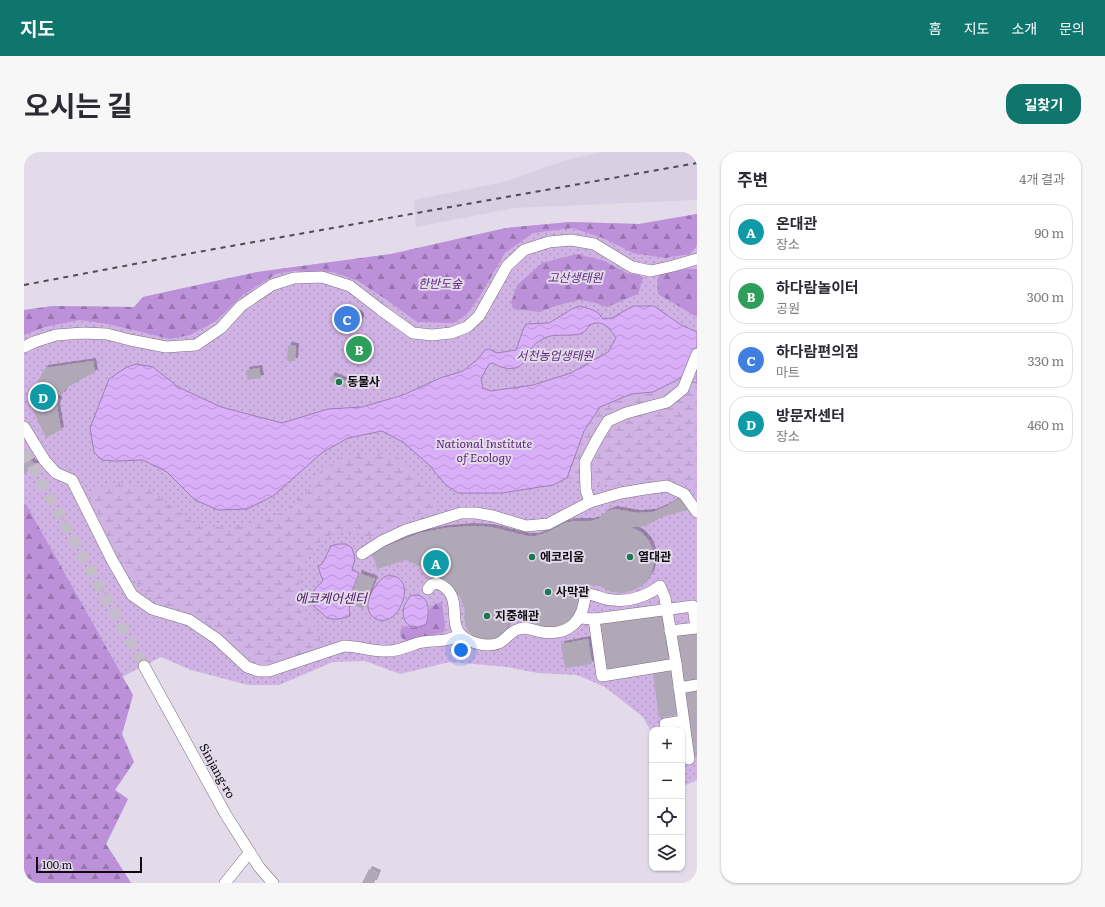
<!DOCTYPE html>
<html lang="ko">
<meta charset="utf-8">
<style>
:root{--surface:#fff;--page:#f7f7f7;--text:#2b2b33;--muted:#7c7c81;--line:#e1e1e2;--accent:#0f766e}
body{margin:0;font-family:Literata,"Noto Sans KR",serif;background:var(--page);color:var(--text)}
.controls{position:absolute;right:12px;bottom:12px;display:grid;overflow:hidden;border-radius:8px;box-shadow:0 1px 3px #0004}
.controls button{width:36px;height:36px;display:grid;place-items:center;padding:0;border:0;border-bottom:1px solid var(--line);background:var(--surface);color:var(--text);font:20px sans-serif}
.scale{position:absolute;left:12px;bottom:10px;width:106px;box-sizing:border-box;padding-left:4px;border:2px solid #0e0b10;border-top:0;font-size:11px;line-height:14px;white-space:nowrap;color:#0e0b10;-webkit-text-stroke:3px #e3dbea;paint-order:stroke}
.you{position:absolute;left:437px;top:498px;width:14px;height:14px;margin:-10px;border:3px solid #fff;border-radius:50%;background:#1a73e8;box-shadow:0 0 0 6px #1a73e833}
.badge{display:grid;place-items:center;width:26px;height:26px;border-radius:50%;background:var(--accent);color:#fff;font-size:13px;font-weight:700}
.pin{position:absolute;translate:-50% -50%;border:2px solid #fff;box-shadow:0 1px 4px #0006}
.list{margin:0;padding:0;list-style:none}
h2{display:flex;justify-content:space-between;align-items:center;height:52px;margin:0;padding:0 16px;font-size:17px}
h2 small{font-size:13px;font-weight:400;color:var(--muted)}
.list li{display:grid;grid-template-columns:26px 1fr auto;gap:12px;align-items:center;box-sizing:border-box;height:56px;margin:0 8px 8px;padding:0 8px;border:1px solid var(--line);border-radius:16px}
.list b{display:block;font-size:15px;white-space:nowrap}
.list p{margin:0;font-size:13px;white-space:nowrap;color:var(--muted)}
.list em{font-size:13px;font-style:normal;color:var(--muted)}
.icon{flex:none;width:22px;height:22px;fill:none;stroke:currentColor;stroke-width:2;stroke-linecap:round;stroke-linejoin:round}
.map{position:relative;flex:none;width:673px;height:731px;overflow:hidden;border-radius:16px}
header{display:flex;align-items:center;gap:24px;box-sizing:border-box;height:56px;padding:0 20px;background:var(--accent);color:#fff}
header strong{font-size:19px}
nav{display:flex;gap:22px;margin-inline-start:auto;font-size:14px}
.intro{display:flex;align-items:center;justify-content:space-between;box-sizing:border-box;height:96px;padding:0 24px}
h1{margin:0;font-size:28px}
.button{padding:10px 18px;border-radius:16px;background:var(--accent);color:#fff;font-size:14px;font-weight:700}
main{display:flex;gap:24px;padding:0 24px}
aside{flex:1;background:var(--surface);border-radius:16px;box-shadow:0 1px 3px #0004}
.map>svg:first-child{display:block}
.built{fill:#dacee3}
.green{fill:url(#green-dots)}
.forest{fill:url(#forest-firs)}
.wetland{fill:url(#wetland-marsh)}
.water{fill:url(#water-waves);stroke:#9d7eb3;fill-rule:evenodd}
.building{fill:#b0a8b6;filter:url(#shadow)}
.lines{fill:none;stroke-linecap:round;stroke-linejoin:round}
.minor-tunnel{stroke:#c3bcc9;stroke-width:11;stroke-dasharray:11 5.5;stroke-linecap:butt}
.minor-casing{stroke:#78707d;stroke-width:12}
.minor{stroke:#fff;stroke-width:11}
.rail{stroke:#4f4a53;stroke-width:2;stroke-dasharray:5 5;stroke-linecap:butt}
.poi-dot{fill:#177a53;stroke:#e3dbea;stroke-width:1.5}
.labels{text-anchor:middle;stroke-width:4;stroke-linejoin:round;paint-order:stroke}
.park-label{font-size:12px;font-style:italic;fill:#5f2a7e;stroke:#e3dbea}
.poi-label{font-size:12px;font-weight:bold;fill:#0e0b10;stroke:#e3dbea;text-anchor:start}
.street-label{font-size:12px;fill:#0e0b10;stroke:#e3dbea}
.water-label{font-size:13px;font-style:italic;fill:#4c146a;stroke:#e3dbea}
</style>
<header>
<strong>지도</strong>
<nav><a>홈</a><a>지도</a><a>소개</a><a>문의</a></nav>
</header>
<div class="intro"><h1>오시는 길</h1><a class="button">길찾기</a></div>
<main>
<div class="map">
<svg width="673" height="731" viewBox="0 0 673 731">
<defs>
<pattern id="green-dots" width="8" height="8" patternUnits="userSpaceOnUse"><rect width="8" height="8" fill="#d0b3e4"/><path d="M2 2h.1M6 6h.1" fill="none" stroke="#b199c3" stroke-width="1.8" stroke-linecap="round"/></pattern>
<pattern id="forest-firs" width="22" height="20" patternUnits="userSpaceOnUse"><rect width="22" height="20" fill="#bc91d9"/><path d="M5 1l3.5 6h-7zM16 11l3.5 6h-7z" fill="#9775af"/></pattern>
<pattern id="wetland-marsh" width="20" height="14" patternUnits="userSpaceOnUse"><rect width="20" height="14" fill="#d0b3e4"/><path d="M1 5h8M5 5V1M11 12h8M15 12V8" fill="none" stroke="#b199c3"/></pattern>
<pattern id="water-waves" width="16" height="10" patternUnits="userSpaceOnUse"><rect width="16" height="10" fill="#daaff9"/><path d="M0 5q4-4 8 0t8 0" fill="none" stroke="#ba95d4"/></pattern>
<filter id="shadow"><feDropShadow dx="3" dy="-3" stdDeviation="0" flood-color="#0004"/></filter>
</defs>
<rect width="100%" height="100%" fill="#e3dbea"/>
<polygon class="built" points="578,0 673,0 673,48 490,56 392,75 390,48 480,30 542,8"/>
<polygon class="green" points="673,62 673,628 660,634 658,631 658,578 628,578 628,581 619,565 581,535 553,523 514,521 483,515 426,510 376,522 341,509 309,510 255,533 224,533 167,518 137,505 98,525 109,543 98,582 110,610 91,638 104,647 82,692 107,731 0,731 0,158 29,154 110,155 119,145 233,120 367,102 482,76 546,70 615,72"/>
<g class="forest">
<polygon points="673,62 673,94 666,102 641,106 609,101 579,86 548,76 509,81 481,101 456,144 442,163 430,171 393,170 360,146 334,129 309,120 270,119 252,122 219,143 192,169 166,183 146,187 84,172 55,168 21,175 0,183 0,158 29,154 110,155 119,145 233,120 367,102 482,76 546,70 615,72"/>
<polygon points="553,102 578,108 603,121 615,122 619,126 614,142 583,155 568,150 555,148 531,154 516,160 489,157 487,151 493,133 518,111"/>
<polygon points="663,117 673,117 673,165 634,142 633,128 636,122"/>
<polygon points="0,351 3,354 109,543 98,582 110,610 91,638 104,647 82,692 107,731 0,731"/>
<path d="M418 450C418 459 423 473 420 480L385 489C377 488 374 483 378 475L385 474 390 476 404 466C404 456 408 452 418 450Z"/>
</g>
<g class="wetland">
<polygon points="657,226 673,231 673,336 652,328 625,329 592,334 571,332 543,326 560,279 576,255 607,242 629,240"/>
<path d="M339 302H357L375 306 403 334 414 360 411 362H394L354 383 341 386C334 379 326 380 317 381 299 382 285 399 279 416 274 429 274 443 274 456L293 477 298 485 294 496C285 500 254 513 246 513 223 513 199 481 182 469 172 461 157 457 145 454 141 452 135 452 131 449 114 440 67 364 67 344 68 342 70 338 71 336L94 330 129 338 144 352 173 373 206 376 235 369 261 359 285 336 296 320 316 306Z"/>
</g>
<g class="water">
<path d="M556 154C566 157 574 158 579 167L588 166 609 154H630L657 173 673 180V231L657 226 629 240 607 242 576 255 560 279 543 326 529 333 478 341H434L422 333 404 312 379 290 358 279 324 286 299 300 249 344 223 357 194 358 171 348 143 320 119 308 91 309 78 308 70 300 66 276 85 227 103 215 112 212 129 215 154 235 197 255 258 271 304 257 338 255 379 243 416 226 439 219 454 207 461 198 465 197 473 201 492 198C496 189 497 180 502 172L525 171 548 157ZM571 171C582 170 587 178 592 186L584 200 547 221 509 233 467 239 459 236 457 227 465 212 469 211C476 216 491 220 498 212 500 211 500 208 501 206 506 197 512 189 523 185 536 180 560 189 565 173Z"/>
<path d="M314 392H322L328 396 331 407 328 418 335 421C329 438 323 446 326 464 319 466 311 469 304 466 301 465 299 462 297 460 281 451 287 439 298 430L299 427 297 424 294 414 298 412 307 394Z"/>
<path d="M362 424C395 420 378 474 355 468 333 461 348 432 362 424Z"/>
<path d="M391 443C406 443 406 461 402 472 388 480 376 471 380 455 381 451 384 448 386 444Z"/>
</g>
<g class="building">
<polygon points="330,160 334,161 337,164 337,168 333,171 323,174 309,173 308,170 310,166 313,163"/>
<polygon points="264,193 272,194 271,209 263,209"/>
<polygon points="69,209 71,220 42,236 38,243 30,242 35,248 33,254 37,278 22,286 4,248 21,216"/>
<polygon points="235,216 237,226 224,228 222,218"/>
<polygon points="308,223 324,230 321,236 306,229"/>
<polygon points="0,303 12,313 0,322"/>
<polygon points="660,344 667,357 638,365 626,372 617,375 607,375 618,381 625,389 629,399 630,411 627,422 620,432 610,438 599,441 587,440 576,434 562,433 556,439 555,456 545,471 528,476 519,475 510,470 504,463 492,469 485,471 482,478 477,483 471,487 463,488 456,487 450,484 444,479 441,472 440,465 441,458 435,443 418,427 406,419 382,408 353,417 351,409 346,401 360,395 396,381 422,376 446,374 466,375 503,384 512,384 524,380 541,371 550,369 567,369 574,367 582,360 590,357 613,361 629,360 643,354"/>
<polygon points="335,421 351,427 339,457 330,453 325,449"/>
<polygon points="638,464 645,510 580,520 573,473"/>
<polygon points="673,480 673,528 659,530 652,484"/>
<polygon points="564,487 568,512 541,516 537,492"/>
<polygon points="648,518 654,563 635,566 629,521"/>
<polygon points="673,538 673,605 667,606 658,540"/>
<polygon points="345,717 354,721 350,731 338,731"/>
</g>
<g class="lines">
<polyline class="minor-tunnel" points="0,299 120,514"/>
<g class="minor-casing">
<g id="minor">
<polyline points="0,195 10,190 32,183 59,181 83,182 106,188 142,195 172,193 197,176 217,154 248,133 270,126 298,125 326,134 357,158 389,181 408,183 427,181 443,175 455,164 483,114 500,98 525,90 547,88 570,92 608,115 627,119 649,114 673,107"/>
<path d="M0 275 21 309 32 321 48 328 88 408 108 443 128 457 165 468 193 487 223 515 235 519H245L320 494C335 494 349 500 364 499 375 499 384 494 394 491 409 487 422 492 436 482"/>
<polyline points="566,350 562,338 561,310 572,289 584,269 602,261 643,250 659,237 673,202"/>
<polyline points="338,402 358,389 382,378 437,361 452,361 469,364 502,374 524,372 566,350 597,341 621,337 643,334 660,342 673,360"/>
<path d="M404 437 407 433 413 431C441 442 423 470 437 483 446 491 463 496 475 491 482 488 486 479 495 477 503 474 510 479 518 480 546 484 560 468 561 442 570 442 574 445 582 447 602 451 620 446 636 434L641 446 652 512 665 607"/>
<polyline points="555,466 571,467 669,454 672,476 646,479"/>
<polyline points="570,467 578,524 652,512"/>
<polyline points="120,514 202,663 235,715 249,731"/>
<polyline points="655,536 673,533"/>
<polyline points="641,572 659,569"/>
<polyline points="201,731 226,700"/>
</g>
</g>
<use href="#minor" class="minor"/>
<polyline class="rail" points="0,133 174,100 673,11"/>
</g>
<g class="poi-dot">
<circle cx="315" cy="230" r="4"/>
<circle cx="508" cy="405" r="4"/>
<circle cx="606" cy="405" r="4"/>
<circle cx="524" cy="440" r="4"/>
<circle cx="463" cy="464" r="4"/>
</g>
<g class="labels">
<g class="park-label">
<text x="551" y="130">고산생태원</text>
<text x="416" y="136">한반도숲</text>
<text x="531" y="208">서천농업생태원</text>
<text x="460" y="296">National Institute<tspan x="460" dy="14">of Ecology</tspan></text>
</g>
<g class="poi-label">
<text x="323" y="234">동물사</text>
<text x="516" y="409">에코리움</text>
<text x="614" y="409">열대관</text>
<text x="532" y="444">사막관</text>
<text x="471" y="468">지중해관</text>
</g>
<g class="street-label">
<text transform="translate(193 619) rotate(61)" y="4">Sinjang-ro</text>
</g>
<g class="water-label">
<text x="307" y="451">에코케어센터</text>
</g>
</g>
</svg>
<div class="controls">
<button>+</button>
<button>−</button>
<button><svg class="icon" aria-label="locate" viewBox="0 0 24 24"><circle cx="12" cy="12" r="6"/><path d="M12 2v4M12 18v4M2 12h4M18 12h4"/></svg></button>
<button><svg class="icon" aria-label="layers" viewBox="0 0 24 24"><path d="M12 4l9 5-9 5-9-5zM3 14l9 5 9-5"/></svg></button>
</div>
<div class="scale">100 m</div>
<div class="you"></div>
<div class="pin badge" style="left:412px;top:411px;background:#0f9aa8">A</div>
<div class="pin badge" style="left:335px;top:197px;background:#2e9e5b">B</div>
<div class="pin badge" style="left:323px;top:167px;background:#3f7fe0">C</div>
<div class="pin badge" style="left:19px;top:245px;background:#0f9aa8">D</div>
</div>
<aside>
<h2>주변<small>4개 결과</small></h2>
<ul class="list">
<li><span class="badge" style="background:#0f9aa8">A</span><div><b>온대관</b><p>장소</p></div><em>90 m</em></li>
<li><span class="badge" style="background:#2e9e5b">B</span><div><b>하다람놀이터</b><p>공원</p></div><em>300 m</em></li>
<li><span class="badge" style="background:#3f7fe0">C</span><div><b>하다람편의점</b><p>마트</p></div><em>330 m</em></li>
<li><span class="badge" style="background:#0f9aa8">D</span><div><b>방문자센터</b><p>장소</p></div><em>460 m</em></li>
</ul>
</aside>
</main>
